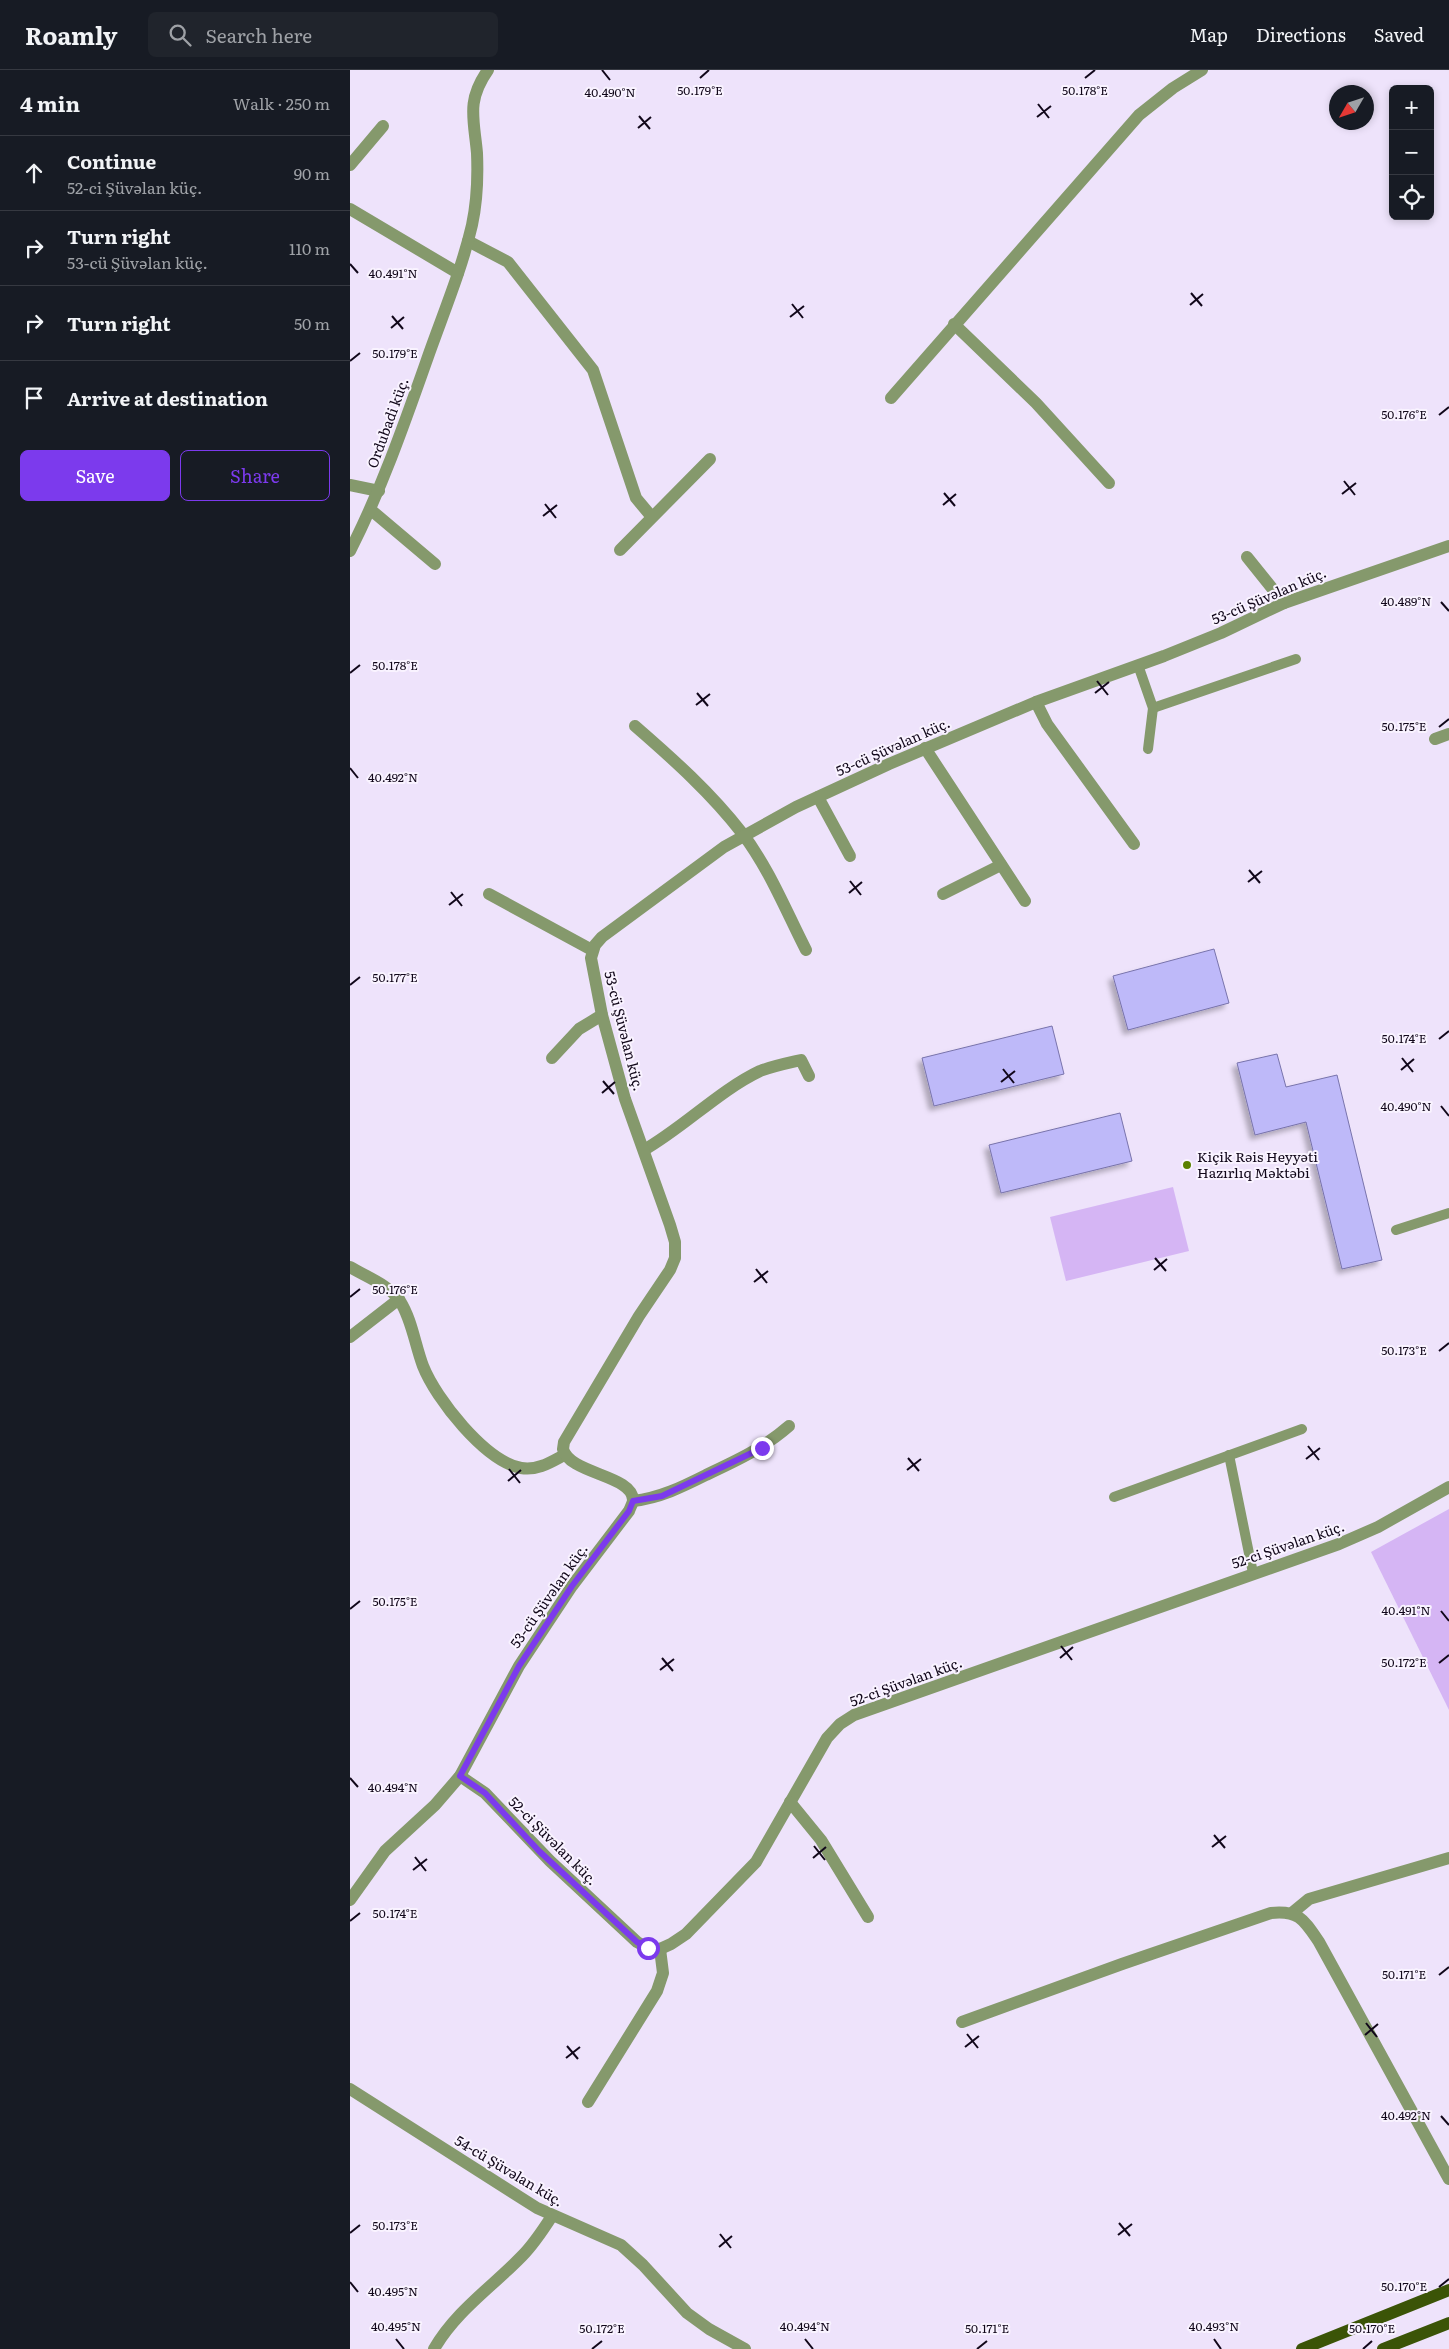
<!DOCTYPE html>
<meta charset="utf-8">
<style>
:root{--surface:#171b24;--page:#20242c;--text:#f1f3f6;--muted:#9ea1a6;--line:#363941;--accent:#7c3aed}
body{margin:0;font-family:Literata,serif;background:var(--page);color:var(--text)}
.controls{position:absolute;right:15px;top:15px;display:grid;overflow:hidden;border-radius:8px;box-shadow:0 2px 8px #0003}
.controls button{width:45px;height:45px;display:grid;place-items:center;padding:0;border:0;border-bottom:1px solid var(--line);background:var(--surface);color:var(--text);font:25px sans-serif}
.compass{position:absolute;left:979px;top:15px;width:45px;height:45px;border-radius:50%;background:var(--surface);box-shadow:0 2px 8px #0003;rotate:231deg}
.stop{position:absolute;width:15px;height:15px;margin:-11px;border:4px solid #7c3aed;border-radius:50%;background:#fff}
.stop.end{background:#7c3aed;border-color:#fff;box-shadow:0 1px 5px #0008}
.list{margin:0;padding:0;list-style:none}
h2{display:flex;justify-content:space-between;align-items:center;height:65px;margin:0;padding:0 20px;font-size:21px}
h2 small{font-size:16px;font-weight:400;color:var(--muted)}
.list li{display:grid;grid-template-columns:32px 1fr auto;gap:15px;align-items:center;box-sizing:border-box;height:75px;padding:0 20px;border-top:1px solid var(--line)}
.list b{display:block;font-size:19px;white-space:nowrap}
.list p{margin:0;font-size:16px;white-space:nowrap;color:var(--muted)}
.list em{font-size:16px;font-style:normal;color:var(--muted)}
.actions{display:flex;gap:10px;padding:15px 20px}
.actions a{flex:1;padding:11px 0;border:1px solid var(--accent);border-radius:8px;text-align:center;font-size:18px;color:var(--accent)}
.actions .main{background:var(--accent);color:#fff}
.icon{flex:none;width:28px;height:28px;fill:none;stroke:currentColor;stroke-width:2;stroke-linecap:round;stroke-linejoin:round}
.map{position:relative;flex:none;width:1099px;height:2279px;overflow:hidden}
header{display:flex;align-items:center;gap:30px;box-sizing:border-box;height:70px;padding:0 25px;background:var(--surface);border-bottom:1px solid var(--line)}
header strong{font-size:24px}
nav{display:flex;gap:28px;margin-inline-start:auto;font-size:18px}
.search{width:350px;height:45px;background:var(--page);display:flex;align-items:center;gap:12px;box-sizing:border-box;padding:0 18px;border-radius:8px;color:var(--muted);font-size:19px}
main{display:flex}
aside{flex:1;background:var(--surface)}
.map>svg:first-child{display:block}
.green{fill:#d5b5f4}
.building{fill:#beb9f9;stroke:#7873ab;filter:url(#shadow)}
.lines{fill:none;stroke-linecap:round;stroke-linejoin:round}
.lane{stroke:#85996c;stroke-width:10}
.street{stroke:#85996c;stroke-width:12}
.primary{stroke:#3b5407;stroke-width:12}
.route{stroke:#7c3aed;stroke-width:6}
.ticks{fill:none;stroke:#11071a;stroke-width:2}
.poi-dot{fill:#5a8000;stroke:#f9f3ff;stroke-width:2}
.labels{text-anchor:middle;stroke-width:4;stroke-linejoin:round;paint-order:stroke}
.street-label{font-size:14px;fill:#11071a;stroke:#f9f3ff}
.poi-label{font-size:14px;fill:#11071a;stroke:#f9f3ff;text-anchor:start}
.ticks-label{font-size:12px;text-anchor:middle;fill:#11071a;stroke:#f9f3ff;stroke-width:4;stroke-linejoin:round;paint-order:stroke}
</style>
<header>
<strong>Roamly</strong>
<div class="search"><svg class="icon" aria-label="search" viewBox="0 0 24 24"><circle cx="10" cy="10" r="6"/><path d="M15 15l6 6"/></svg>Search here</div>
<nav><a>Map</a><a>Directions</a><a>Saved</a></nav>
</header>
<main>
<aside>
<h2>4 min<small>Walk · 250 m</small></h2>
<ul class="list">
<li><svg class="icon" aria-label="ahead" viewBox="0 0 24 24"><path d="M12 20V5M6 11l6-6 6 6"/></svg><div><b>Continue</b><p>52-ci Şüvəlan küç.</p></div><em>90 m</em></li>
<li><svg class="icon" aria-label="right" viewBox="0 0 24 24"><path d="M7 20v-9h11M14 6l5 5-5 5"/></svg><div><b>Turn right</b><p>53-cü Şüvəlan küç.</p></div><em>110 m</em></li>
<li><svg class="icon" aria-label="right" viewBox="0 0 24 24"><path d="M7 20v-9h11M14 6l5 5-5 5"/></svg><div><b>Turn right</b></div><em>50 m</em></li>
<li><svg class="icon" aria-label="arrive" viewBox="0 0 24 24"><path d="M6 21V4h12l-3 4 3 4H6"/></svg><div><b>Arrive at destination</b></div></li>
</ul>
<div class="actions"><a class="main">Save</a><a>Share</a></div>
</aside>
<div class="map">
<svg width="1099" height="2279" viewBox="0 0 1099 2279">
<defs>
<filter id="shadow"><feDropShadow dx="-4.5" dy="4.5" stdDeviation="2.5" flood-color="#0004"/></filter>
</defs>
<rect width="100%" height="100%" fill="#eee3fb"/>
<g class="green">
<polygon points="823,1117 839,1181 716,1211 700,1147"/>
<polygon points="1099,1439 1099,1640 1021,1482"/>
</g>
<g class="building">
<polygon points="864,879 879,933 778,960 763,906"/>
<polygon points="702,956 714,1004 584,1036 572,988"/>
<polygon points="927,984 936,1017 987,1005 1032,1190 992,1199 956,1052 905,1065 887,993"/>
<polygon points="770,1043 782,1091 651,1123 639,1075"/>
</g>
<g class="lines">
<g class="lane">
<polyline points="788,595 803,638 946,589"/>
<polyline points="798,679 803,638"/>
<polyline points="1046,1160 1099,1143"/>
<polyline points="879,1385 903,1503"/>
<polyline points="764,1427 952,1359"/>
</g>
<g class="street">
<polyline points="0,95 33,56"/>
<polyline points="0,139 108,203"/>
<polyline points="118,171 158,192 243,300 286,428 301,446"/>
<polyline points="604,254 686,333 759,413"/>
<polyline points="541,328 789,45 823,18 852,0"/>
<polyline points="0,415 29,421"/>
<polyline points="21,440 85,494"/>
<polyline points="270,480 360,389"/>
<path d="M0 481C33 416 56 349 80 281 95 239 112 198 122 155 127 132 128 107 127 83 124 49 116 31 138 0"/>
<polyline points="897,487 934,533"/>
<polyline points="686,632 697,654 784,774"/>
<path d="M285 656C323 689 361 723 392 763 419 798 436 841 456 880"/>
<polyline points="1085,669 1099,664"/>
<polyline points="575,678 675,831"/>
<polyline points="468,727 500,786"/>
<polyline points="139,824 242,880"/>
<polyline points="593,824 651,795"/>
<polyline points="202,988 229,959 252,945"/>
<path d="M294 1080C334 1057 370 1020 410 1001 423 996 438 993 451 990L459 1006"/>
<path d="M0 1197C17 1207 39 1215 50 1231 62 1250 65 1275 73 1296 86 1329 135 1391 171 1398 187 1401 201 1392 214 1385"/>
<polyline points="0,1267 49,1229"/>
<path d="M283 1431C310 1428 332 1417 356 1405 386 1391 414 1378 439 1356"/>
<polyline points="110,1706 135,1723 200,1791 287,1872 298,1878 310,1879 321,1874 336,1864 406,1792 477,1668 490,1654 504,1645 989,1474 1028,1457 1099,1417"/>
<polyline points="440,1732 471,1770 518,1847"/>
<path d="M0 1830 35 1781 85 1735 110 1706 169 1596 222 1516 279 1441C280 1438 283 1433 283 1430 283 1405 219 1404 213 1379L214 1372 289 1246 320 1200 325 1188V1172L320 1155 275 1029 252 945 241 888 245 875 252 867 374 777 446 737 539 694 686 632 814 586 871 563 934 533 1099 476"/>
<polyline points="942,1843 959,1829 1099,1788"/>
<path d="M612 1952 772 1894 921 1843C949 1840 954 1850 969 1872L1099 2109"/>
<polyline points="0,2019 187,2138 271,2175 293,2195 337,2243 359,2259 395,2279"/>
<polyline points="238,2032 307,1921 313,1903 310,1879"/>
<path d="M84 2279C106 2241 142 2217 172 2186 184 2174 193 2160 202 2146"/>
</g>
<g class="primary">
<polyline points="952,2279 1099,2220"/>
<polyline points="1033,2279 1099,2253"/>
</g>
</g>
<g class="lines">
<polyline class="route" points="298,1878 287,1872 189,1781 135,1723 110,1706 169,1596 222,1516 279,1441 283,1431 312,1426 412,1378"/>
</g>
<path class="ticks" d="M252 0 260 10M350 8 359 0M735 8 745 0M688 34 699 48M289 46 300 59M687 47 701 36M288 58 301 47M0 194 8 203M841 223 852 236M442 234 453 248M840 235 853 224M42 246 53 259M440 247 454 236M41 258 54 247M0 291 10 283M1089 345 1099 337M994 411 1005 425M594 423 605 436M992 424 1006 413M195 434 206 448M593 435 606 424M193 446 207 435M1091 532 1099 541M0 603 10 595M747 611 758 625M347 623 358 636M745 623 759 612M346 635 360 624M1089 657 1099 649M0 698 8 708M899 800 910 813M500 811 511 825M898 812 912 801M101 822 112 836M499 823 512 812M99 835 113 824M0 915 10 907M1089 969 1099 961M1052 988 1063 1002M653 999 664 1013M1051 1000 1064 989M253 1011 264 1024M651 1012 665 1001M252 1023 265 1012M1091 1036 1099 1046M805 1188 816 1201M406 1199 417 1213M804 1200 817 1189M404 1212 418 1201M0 1227 10 1219M1089 1281 1099 1273M958 1376 969 1390M558 1388 569 1401M956 1389 970 1378M159 1399 170 1413M557 1400 571 1389M158 1411 171 1400M0 1539 10 1531M1091 1541 1099 1551M711 1576 722 1590M312 1588 323 1601M710 1588 723 1577M1089 1593 1099 1585M310 1600 324 1589M0 1708 8 1717M864 1765 875 1778M464 1776 475 1790M862 1777 876 1766M65 1787 76 1801M463 1788 476 1777M63 1800 77 1789M0 1851 10 1843M1089 1905 1099 1897M1016 1953 1027 1967M617 1964 628 1978M1015 1965 1028 1954M217 1976 228 1989M615 1977 629 1966M216 1988 230 1977M1091 2046 1099 2055M769 2153 780 2166M0 2163 10 2155M370 2164 381 2178M768 2165 782 2154M369 2177 382 2166M0 2212 8 2222M1089 2217 1099 2209M46 2269 54 2279M455 2269 463 2279M864 2269 871 2279M242 2279 252 2271M627 2279 637 2271M1013 2279 1022 2271"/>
<circle class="poi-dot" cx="837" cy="1095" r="5"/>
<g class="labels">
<g class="street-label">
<text transform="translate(38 353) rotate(-70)" y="5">Ordubadi küç.</text>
<text transform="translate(919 526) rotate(-23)" y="5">53-cü Şüvəlan küç.</text>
<text transform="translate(543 677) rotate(-24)" y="5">53-cü Şüvəlan küç.</text>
<text transform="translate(274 961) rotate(76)" y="5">53-cü Şüvəlan küç.</text>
<text transform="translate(938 1475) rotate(-19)" y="5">52-ci Şüvəlan küç.</text>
<text transform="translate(199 1526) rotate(-55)" y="5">53-cü Şüvəlan küç.</text>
<text transform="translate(556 1612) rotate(-20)" y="5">52-ci Şüvəlan küç.</text>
<text transform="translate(203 1771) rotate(45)" y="5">52-ci Şüvəlan küç.</text>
<text transform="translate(159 2101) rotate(31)" y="5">54-cü Şüvəlan küç.</text>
</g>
<g class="poi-label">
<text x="847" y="1092">Kiçik Rəis Heyyəti<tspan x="847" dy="16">Hazırlıq Məktəbi</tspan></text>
</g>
</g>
<g class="ticks-label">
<text x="350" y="25">50.179°E</text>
<text x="735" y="25">50.178°E</text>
<text x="260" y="27">40.490°N</text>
<text x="43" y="208">40.491°N</text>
<text x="45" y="288">50.179°E</text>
<text x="1054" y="349">50.176°E</text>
<text x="1056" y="536">40.489°N</text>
<text x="45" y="600">50.178°E</text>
<text x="1054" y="661">50.175°E</text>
<text x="43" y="712">40.492°N</text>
<text x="45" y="912">50.177°E</text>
<text x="1054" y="973">50.174°E</text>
<text x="1056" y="1041">40.490°N</text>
<text x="45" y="1224">50.176°E</text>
<text x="1054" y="1285">50.173°E</text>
<text x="45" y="1536">50.175°E</text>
<text x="1056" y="1545">40.491°N</text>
<text x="1054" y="1597">50.172°E</text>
<text x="43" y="1722">40.494°N</text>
<text x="45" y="1848">50.174°E</text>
<text x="1054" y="1909">50.171°E</text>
<text x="1056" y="2050">40.492°N</text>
<text x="45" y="2160">50.173°E</text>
<text x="1054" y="2221">50.170°E</text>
<text x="43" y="2226">40.495°N</text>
<text x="46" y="2261">40.495°N</text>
<text x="455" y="2261">40.494°N</text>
<text x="864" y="2261">40.493°N</text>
<text x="252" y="2263">50.172°E</text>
<text x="637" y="2263">50.171°E</text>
<text x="1022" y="2263">50.170°E</text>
</g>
</svg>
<div class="controls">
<button>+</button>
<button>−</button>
<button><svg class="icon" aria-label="locate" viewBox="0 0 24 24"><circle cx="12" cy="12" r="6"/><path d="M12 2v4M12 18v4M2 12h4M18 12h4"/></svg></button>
</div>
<svg class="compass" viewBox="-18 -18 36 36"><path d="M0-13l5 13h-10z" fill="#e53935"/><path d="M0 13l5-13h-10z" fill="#9ea1a6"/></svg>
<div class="stop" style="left:298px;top:1878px"></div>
<div class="stop end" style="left:412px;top:1378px"></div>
</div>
</main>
